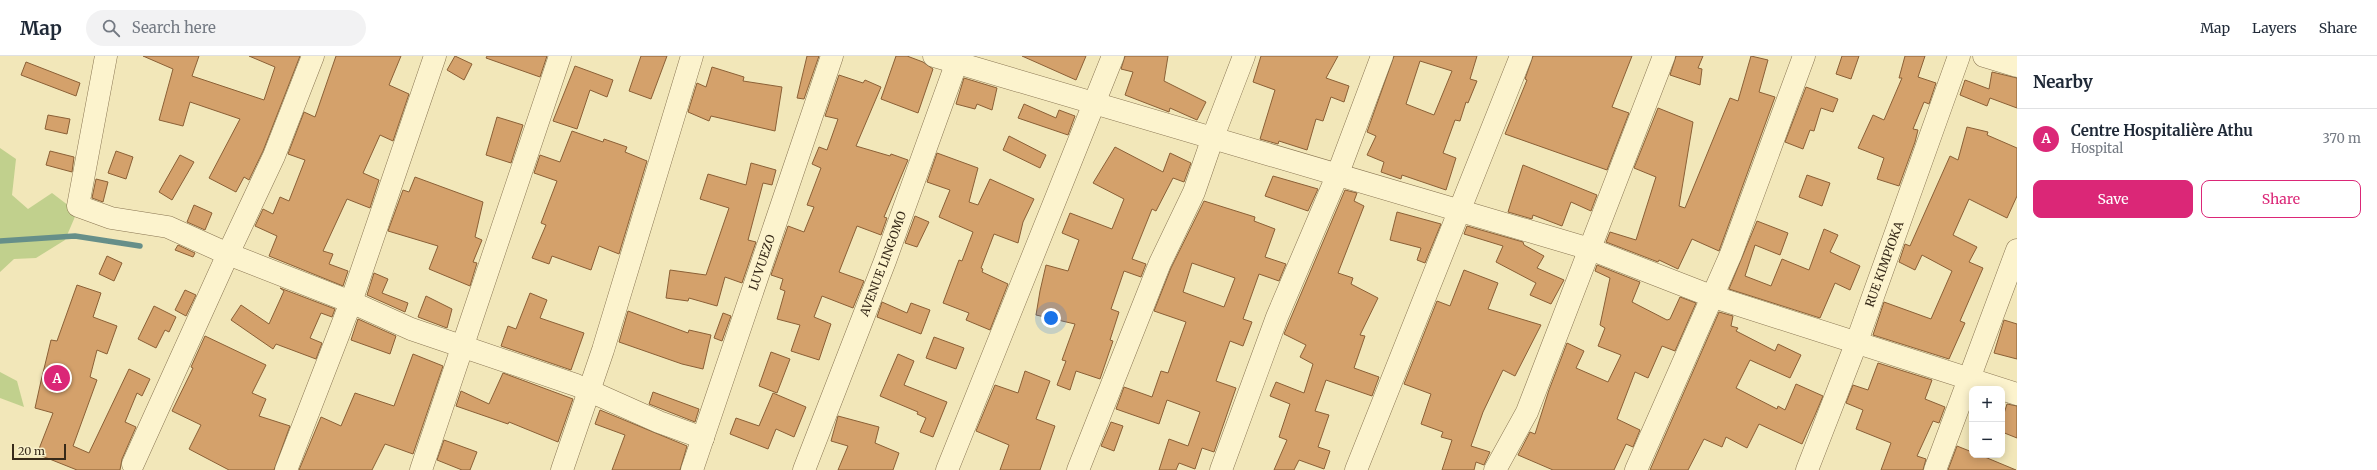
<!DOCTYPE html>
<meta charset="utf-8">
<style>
:root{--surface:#fff;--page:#f2f2f3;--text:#1f2937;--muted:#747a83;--line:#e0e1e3;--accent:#db2777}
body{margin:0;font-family:Merriweather,serif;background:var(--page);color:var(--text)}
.controls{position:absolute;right:12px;bottom:12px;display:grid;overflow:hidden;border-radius:8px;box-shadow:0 2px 10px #0003}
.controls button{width:36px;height:36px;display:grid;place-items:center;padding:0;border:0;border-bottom:1px solid var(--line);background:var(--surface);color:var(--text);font:20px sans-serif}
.scale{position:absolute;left:12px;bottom:10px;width:54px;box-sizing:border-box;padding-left:4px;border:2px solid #372a19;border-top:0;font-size:11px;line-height:14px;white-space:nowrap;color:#372a19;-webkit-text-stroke:3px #f8f0c9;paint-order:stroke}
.you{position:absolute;left:1051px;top:262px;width:14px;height:14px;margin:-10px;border:3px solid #fff;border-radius:50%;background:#1a73e8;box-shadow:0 0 0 6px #1a73e833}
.badge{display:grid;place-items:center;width:26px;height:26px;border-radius:50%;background:var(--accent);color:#fff;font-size:13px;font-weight:700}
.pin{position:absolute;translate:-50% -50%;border:2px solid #fff;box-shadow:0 1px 4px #0006}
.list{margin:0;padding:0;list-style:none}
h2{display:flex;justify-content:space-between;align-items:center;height:52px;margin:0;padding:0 16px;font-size:17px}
h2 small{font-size:13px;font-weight:400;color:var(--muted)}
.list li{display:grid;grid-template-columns:26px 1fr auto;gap:12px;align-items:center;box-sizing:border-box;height:60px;padding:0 16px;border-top:1px solid var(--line)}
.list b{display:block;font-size:15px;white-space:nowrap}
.list p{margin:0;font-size:13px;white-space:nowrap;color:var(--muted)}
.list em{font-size:13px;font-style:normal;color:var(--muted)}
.actions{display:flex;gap:8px;padding:12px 16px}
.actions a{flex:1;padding:9px 0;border:1px solid var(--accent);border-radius:8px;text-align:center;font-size:14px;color:var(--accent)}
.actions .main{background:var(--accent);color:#fff}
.icon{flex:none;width:22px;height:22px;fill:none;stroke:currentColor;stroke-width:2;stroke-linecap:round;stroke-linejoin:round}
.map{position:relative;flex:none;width:2017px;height:414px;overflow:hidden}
header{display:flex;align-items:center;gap:24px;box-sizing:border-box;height:56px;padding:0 20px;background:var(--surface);border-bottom:1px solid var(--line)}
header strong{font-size:19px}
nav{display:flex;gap:22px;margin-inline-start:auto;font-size:14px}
.search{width:280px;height:36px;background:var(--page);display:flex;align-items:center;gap:10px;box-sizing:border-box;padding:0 14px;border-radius:22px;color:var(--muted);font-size:15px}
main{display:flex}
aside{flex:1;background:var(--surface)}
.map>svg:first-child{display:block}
.green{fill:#c1d08d}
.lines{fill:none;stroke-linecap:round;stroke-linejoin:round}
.stream{stroke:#668f89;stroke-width:5.5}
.building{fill:#d4a16b;stroke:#8b6036;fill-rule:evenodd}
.minor-casing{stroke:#897552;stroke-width:23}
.minor{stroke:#fcf3cd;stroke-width:22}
.labels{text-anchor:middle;stroke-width:3.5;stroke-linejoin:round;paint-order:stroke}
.street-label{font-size:12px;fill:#372a19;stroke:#f8f0c9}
</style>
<header>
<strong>Map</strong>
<div class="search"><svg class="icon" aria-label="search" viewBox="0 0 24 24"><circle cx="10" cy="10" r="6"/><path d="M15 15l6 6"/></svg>Search here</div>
<nav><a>Map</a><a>Layers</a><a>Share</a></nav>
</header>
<main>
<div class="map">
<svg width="2017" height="414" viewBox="0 0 2017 414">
<rect width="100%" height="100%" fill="#f2e7b9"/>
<g class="green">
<polygon points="0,92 16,103 12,139 28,153 52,137 77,156 65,184 36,202 14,203 0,216"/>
<polygon points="0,316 17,325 24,351 0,342"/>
</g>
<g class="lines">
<polyline class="stream" points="0,185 75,180 140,190"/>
</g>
<g class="building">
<polygon points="143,0 199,0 192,20 264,44 275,11 249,0 300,0 263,95 249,124 244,121 236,136 209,122 240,63 190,46 183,70 159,64 173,13"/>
<polygon points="336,0 401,0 389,29 409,38 393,85 380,79 363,117 379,124 370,152 347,143 323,195 333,198 329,208 348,215 343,230 269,200 277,180 255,170 263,153 273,158 280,141 289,145 305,104 288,98 304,56 315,61"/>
<polygon points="455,0 472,8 464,24 447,14"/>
<polygon points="487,0 547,0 540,21 486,2"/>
<polygon points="641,0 667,0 651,43 629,35"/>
<polygon points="807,0 819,0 804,43 797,42"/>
<polygon points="896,0 907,0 923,6 933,13 918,57 881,43"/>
<polygon points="1022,0 1086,0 1076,24"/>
<polygon points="1125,0 1168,0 1164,25 1206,46 1197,64 1170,52 1169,56 1125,39 1133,16 1121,13"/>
<polygon points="1261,0 1338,0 1326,22 1349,30 1344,46 1331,41 1323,65 1316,63 1307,94 1279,85 1278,88 1260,83 1275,34 1253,26"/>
<path d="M1394 0H1477L1470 23 1477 25 1468 47 1466 46 1460 65 1455 64 1443 97 1456 102 1446 134 1402 119 1401 123 1381 116 1384 106 1367 99 1376 80 1367 76ZM1420 5 1452 15 1434 59 1406 48Z"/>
<polygon points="1533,0 1632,0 1612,51 1629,57 1607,114 1505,78 1527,24 1525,23"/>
<polygon points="1676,0 1703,0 1698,12 1702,13 1700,29 1670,19"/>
<polygon points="1751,0 1768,4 1759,36 1775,41 1719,195 1692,183 1678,213 1659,204 1658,206 1606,186 1610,176 1636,184 1656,121 1634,112 1658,52 1693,66 1679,150 1685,152 1730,42 1738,45"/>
<polygon points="1842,0 1859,0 1851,23 1836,18"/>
<polygon points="1905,0 1925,0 1918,21 1936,27 1929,48 1924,46 1913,73 1918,74 1915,86 1899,130 1877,123 1884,102 1858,92 1873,59 1884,64 1902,22 1899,22"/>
<polygon points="26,6 80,27 76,40 21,19"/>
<polygon points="575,10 613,24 607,41 590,34 577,73 553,65"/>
<polygon points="712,11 744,21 743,25 782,31 775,75 711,60 709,65 688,56 697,27 706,31"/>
<polygon points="1992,16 2017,22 2017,52 1990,42 1987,50 1960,39 1965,24 1989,33"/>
<polygon points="839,19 863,27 865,24 881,31 856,90 890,100 891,98 908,104 884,161 887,162 881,179 857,170 839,216 864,225 853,252 822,240 814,261 831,268 819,304 791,295 800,269 777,263 785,235 780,233 783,223 771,219 788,170 804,176 814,151 807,149 821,112 812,108 819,91 827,94 838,63 825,60"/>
<polygon points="964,22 997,32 992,54 977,48 975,53 956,48"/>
<polygon points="1806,31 1838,43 1833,56 1821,52 1814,75 1810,74 1803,93 1785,86"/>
<polygon points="1024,48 1056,62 1059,54 1075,60 1068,79 1018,62"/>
<polygon points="48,59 70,63 67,78 45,73"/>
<polygon points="497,61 523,69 511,107 486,99"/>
<polygon points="1967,71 1988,76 1987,79 2017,92 2017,140 2007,162 1969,143 1953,179 1977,191 1969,206 1983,212 1960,265 1965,267 1949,303 1873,279 1884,246 1931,263 1952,215 1922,199 1915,214 1899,206 1905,188 1910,190 1950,100 1958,104"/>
<polygon points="572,75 603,86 604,83 627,91 625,96 647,105 619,198 599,190 591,214 552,200 549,208 532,202 546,169 541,167 557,125 534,117 540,99 560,106"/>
<polygon points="1009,80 1046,99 1040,112 1003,94"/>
<polygon points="1115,91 1163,116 1170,97 1191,107 1184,126 1173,122 1156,155 1152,153 1132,203 1146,208 1141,221 1124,215 1111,253 1119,256 1110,284 1113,285 1100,323 1076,315 1070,334 1057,329 1066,305 1062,304 1075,268 1036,259 1040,235 1046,209 1068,215 1079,184 1062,177 1070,157 1112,173 1124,143 1093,127"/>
<polygon points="50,95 74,101 72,116 46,109"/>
<polygon points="116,95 133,101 126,123 108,117"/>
<polygon points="937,97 978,112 969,146 978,149 990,123 1034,143 1023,166 1018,187 994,178 981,212 983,213 982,216 1008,228 990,274 966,264 969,257 943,247 959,204 962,205 973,176 939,161 950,134 927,126"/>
<polygon points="180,99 194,106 172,144 159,136"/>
<polygon points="751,107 776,114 772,129 763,127 748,184 756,186 742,227 725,221 717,250 689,242 688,245 666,242 670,214 706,219 729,152 700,143 708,118 746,129"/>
<polygon points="1523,109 1597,139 1591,155 1571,146 1562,170 1533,159 1532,163 1508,156"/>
<polygon points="1807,119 1830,127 1822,150 1799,141"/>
<polygon points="1273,120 1318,133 1308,155 1265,140"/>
<polygon points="415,121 483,146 475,181 482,184 473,206 477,207 470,230 429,213 438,190 388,175 403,134 409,136"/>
<polygon points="96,123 108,126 103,146 92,142"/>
<polygon points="1345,134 1357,137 1354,145 1364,150 1338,217 1353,222 1351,228 1378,242 1360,279 1365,280 1354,312 1379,321 1372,340 1326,324 1315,355 1329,359 1318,391 1330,395 1324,413 1299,404 1294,414 1274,414 1287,384 1279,381 1290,348 1270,340 1276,326 1304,337 1313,308 1300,301 1306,289 1284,278"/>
<path d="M1204 145 1255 161 1254 165 1275 173 1265 201 1286 208 1279 225 1259 218 1243 263 1252 266 1243 290 1230 285 1216 325 1236 332 1214 396 1202 392 1195 413 1179 407 1176 414H1159L1169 383 1188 390 1200 356 1167 344 1159 368 1116 353 1124 331 1152 341 1161 315 1168 317 1186 266 1154 255 1171 212ZM1192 207 1235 222 1224 251 1183 236Z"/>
<polygon points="194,149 212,157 205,174 187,166"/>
<polygon points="1397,156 1441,168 1425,207 1417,204 1421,192 1390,184"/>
<polygon points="915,160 929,166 917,191 905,187"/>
<polygon points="1757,165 1788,177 1780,199 1755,189 1745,220 1771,230 1782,203 1809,214 1824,173 1838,179 1830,196 1860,210 1850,234 1835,227 1820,262 1729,233"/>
<polygon points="1467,170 1523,186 1524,189 1544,200 1537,212 1564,224 1551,248 1530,239 1536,227 1496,206 1503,190 1464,178"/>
<polygon points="178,189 195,197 193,201 175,194"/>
<polygon points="107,200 122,207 114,225 99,218"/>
<polygon points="1597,209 1640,226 1632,246 1667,264 1670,263 1680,241 1696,247 1675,295 1662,290 1648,322 1635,316 1617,363 1640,374 1633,391 1626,388 1614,414 1553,414 1518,399 1530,376 1535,378 1549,334 1567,287 1584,295 1576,312 1608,326 1621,299 1598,290 1605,272 1600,269 1610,222 1595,215"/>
<polygon points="1464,214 1498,227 1488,253 1541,269 1515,320 1503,314 1483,356 1471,390 1490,396 1484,409 1476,406 1474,414 1442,414 1452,384 1441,381 1443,376 1421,368 1431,338 1404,328 1437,245 1450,250"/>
<polygon points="374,217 388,223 382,237 408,247 405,256 367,239"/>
<polygon points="77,229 101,237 93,261 117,270 107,298 97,294 90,321 97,324 73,390 89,397 129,313 150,323 142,340 137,337 125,366 136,371 122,403 120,414 77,414 37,398 53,357 35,352 41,325 51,284 57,285"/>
<polygon points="280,232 335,253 332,261 321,257 310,282 322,287 316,303 276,288 273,293 231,264 241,249 269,268 284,235"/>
<polygon points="185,234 196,239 186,260 175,254"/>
<polygon points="530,237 547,244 540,262 584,277 571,314 501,290 508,270 516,273"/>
<polygon points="426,240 452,253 447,272 418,261"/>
<polygon points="882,246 907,257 911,247 930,254 921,278 877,261"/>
<polygon points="154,250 176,261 169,276 165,274 156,292 138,283"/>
<polygon points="628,255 688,277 689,274 711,279 703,313 682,308 619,286"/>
<polygon points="1719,256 1733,260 1731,270 1738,272 1736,275 1775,295 1778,288 1801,299 1790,322 1750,304 1736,332 1777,353 1778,350 1785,354 1796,328 1823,340 1815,359 1802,388 1759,368 1747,392 1726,381 1722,391 1704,383 1688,414 1650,414"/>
<polygon points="723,257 731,260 722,285 714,282"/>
<polygon points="358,263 396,280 390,298 351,284"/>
<polygon points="2004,264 2017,268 2017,303 1994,297"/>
<polygon points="205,280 266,309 252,337 266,343 259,360 290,370 274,414 229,414 189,393 201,369 172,355 193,312 191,311"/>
<polygon points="934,281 964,292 956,313 926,302"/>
<polygon points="771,296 790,303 777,337 759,330"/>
<polygon points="413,298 443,310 413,398 385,388 372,414 299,414 321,361 341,370 355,337 394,350"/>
<polygon points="898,298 914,305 904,329 947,346 933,381 920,376 926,362 917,358 918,356 880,340"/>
<polygon points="1878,307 1932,324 1925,343 1945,351 1939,367 1933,365 1917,400 1926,403 1923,414 1881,414 1891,387 1856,373 1863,354 1846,347 1853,329 1868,334"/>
<polygon points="1025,315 1050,325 1036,363 1055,370 1040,414 1000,414 1009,389 976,375 995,329 1018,337"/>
<polygon points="503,317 573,343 558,386 509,366 508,368 456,350 461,335 489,348"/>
<polygon points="653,336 699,353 695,366 649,348"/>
<polygon points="773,337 806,351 794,381 776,373 768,393 730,378 736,362 759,370"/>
<polygon points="2007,348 2017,350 2017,382 2002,376 2002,364"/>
<polygon points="600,354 687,390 680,414 612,414 625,379 595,368"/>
<polygon points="838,360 879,371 875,387 899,397 893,414 838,414 848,390 831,385"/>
<polygon points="1111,366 1123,370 1114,395 1101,390"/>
<polygon points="444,384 477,396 470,414 462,414 437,404"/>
<polygon points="1957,390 1972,396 1972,399 1980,399 2016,414 1948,414"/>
</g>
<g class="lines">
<g class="minor-casing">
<g id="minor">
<polyline points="106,0 78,150 111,162 168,171 228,198 133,408"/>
<polyline points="313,0 274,100 228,198 351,246 411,273 576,329 659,366 703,382"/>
<polyline points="934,0 1590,193 1711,240 2017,338"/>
<polyline points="1984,0 2017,10"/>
<polyline points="286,414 351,246 435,0"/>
<polyline points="421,414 560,0"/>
<polyline points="562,414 603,294 692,0"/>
<path id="s1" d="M692 414 832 0"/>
<path id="s2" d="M804 414 885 205 959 0"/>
<polyline points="947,414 1113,0"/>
<polyline points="1078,414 1160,207 1194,136 1213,81 1244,0"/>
<polyline points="1221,414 1277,261 1337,120 1382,0"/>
<polyline points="1356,414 1521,0"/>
<polyline points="1495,414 1527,356 1664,0"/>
<polyline points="1636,414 1731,198 1804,0"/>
<path id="s3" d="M1807 414 1856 288 1959 0"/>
<polyline points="1935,414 2017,194"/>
</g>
</g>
<use href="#minor" class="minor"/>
</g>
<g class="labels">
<g class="street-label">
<text dy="4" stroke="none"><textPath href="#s1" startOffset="219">LUVUEZO</textPath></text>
<text dy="4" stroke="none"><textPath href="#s2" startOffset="221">AVENUE LINGOMO</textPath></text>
<text dy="4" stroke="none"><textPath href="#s3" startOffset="220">RUE KIMPIOKA</textPath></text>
</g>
</g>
</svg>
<div class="controls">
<button>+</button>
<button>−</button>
</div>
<div class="scale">20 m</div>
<div class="you"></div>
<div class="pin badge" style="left:57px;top:322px">A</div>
</div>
<aside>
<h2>Nearby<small></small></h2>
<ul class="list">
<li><span class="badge">A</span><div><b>Centre Hospitalière Athu</b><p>Hospital</p></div><em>370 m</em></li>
</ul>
<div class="actions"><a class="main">Save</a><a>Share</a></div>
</aside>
</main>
